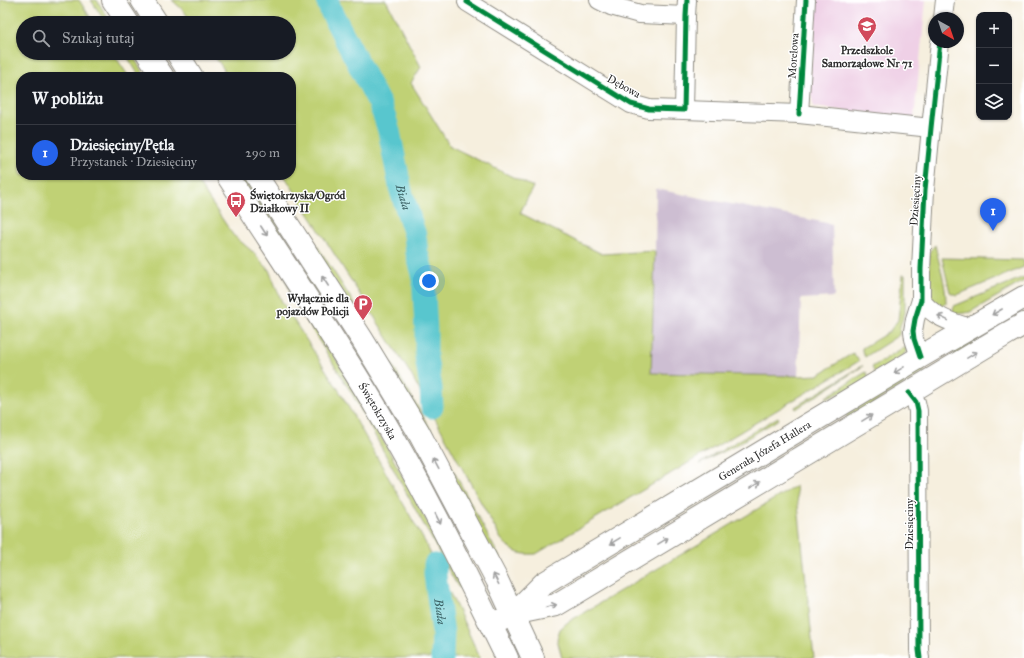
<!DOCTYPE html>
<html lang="pl">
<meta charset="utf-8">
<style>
:root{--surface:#171b24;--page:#242831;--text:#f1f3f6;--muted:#9ea1a6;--line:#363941;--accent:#2563eb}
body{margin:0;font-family:"IM FELL Great Primer",serif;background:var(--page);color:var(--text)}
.controls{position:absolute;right:12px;top:12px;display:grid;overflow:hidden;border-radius:8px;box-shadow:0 1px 3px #0004}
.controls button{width:36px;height:36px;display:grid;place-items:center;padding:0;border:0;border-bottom:1px solid var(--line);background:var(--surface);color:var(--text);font:20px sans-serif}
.compass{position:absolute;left:928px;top:12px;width:36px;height:36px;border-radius:50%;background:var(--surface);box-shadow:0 1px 3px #0004;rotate:140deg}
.you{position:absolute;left:429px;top:281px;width:14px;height:14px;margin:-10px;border:3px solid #fff;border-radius:50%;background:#1a73e8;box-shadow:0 0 0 6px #1a73e833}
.badge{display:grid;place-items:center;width:26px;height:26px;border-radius:50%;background:var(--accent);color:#fff;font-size:13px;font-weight:700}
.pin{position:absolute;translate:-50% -33px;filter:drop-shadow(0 1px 2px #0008)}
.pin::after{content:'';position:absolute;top:21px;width:14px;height:12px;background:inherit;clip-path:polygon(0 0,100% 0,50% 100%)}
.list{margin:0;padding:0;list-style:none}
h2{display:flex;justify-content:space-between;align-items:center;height:52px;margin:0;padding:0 16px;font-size:17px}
h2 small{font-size:13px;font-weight:400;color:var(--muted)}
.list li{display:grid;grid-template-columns:26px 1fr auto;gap:12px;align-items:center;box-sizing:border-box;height:56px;padding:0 16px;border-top:1px solid var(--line)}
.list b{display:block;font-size:15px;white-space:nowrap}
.list p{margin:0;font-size:13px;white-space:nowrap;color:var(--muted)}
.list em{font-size:13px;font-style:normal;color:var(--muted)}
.icon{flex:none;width:22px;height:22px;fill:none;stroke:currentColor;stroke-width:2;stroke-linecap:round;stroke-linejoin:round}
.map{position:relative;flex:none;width:1024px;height:658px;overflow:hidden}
.search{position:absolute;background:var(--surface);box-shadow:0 1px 3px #0004;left:16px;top:16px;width:280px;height:44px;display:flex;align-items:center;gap:10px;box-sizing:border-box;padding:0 14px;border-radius:22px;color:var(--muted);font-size:15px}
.panel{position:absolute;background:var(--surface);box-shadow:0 1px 3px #0004;left:16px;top:72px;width:280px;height:108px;border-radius:16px}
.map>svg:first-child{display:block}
.built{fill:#efd0e6}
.industrial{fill:#cdbed2}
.green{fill:#c0d174;stroke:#767e50}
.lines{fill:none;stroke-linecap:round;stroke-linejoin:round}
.river{stroke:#59c6ce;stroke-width:23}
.minor-casing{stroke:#908d84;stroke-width:20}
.major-casing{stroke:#908d84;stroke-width:24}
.minor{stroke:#fff;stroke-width:18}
.major{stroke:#fff;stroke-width:22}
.cycleway-casing{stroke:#fff;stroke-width:8}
.cycleway{stroke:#00873e;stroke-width:5}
.oneway{stroke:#a0a0a0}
.labels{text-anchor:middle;stroke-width:3;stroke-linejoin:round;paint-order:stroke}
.poi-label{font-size:11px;font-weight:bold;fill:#2b2b2b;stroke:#fff}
.street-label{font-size:11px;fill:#2b2b2b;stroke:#fff}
.water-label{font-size:12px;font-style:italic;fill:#3b6164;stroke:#fff}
</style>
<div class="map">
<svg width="1024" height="658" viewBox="0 0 1024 658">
<rect width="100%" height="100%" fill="#fff"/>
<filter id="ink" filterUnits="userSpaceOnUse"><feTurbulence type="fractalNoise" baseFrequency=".025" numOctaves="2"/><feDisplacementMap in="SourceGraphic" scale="8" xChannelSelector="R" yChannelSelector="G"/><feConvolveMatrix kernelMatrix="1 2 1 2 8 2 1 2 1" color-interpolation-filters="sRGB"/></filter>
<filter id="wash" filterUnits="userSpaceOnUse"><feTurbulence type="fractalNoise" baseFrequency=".012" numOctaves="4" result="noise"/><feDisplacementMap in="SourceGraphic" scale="16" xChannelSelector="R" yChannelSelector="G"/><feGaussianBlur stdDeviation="0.9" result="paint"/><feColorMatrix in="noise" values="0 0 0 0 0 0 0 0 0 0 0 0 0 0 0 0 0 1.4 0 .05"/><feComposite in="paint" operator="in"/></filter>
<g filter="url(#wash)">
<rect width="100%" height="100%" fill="#f6efde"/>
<polygon class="built" points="817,0 926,0 914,119 814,107 809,86"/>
<polygon class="industrial" points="656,189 832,224 834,297 801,299 798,376 651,373 655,251"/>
<g class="green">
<polygon points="0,0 79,0 94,23 23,23 23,53 113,53 129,77 21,77 21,175 193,175 233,235 253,252 269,270 282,302 340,392 425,542 460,614 480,658 0,658"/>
<polygon points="91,0 97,0 111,23 106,23"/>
<path d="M172 0H386L421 67 411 83 450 146 533 187 520 213 602 254 655 251 651 373 798 376 818 375 853 353 859 361 536 554C517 555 513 552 501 539L410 373 284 175H291V77H227L223 68 212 53H289V23H192L184 11Z"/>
<polygon points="125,53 131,53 146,77 140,77"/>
<polygon points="237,175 247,175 334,315 315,294"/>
<polygon points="296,213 357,308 351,308 294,220"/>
<path d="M935 245C939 264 946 283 946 303L938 308 933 300 930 292 929 253Z"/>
<polygon points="942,258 1024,260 1024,267 957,295 954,294 950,292"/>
<polygon points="903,275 905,275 905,313 900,326 899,335 865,357 862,351 862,348 889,332 898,320"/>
<polygon points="1024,277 1024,281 970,312 965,313 952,314 954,306"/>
<polygon points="285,279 357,392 463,588 458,587 351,392 296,304"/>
<polygon points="1009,313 1012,317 981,339 956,355 952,348"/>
<polygon points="379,342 437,440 502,562 499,568 378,348"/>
<polygon points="908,347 904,355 875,373 872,367 901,349"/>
<polygon points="360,350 397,411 393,413 362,370 353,354"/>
<polygon points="862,366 863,366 796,409 795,407"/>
<polygon points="922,368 925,371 848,419 846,414"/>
<polygon points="866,372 869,377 859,385 826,399 826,397"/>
<polygon points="778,417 779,419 736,445 699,464"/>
<polygon points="796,486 814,658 562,658 557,639 560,629 568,622"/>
</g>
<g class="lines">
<g class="river">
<path id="s1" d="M327 0 331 11 336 21 380 105 385 118 389 131 401 191 415 235 417 253 423 274 426 330V357L431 388 432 407"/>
<path id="s2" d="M435 565V575L443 633 442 658"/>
</g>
</g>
</g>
<g filter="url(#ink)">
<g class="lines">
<g class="minor-casing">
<g id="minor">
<polyline points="599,0 611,6 640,14 686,16"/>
<polyline points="467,2 631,104 649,109 684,110 686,16 687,0"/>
<polyline points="943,18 945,0"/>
<polyline points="684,110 799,114 931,128"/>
<polyline points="799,114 806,0"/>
<path d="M921 300C933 317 951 322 970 328"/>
<polyline points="920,357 914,339 913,331 915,319 921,300 921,269 925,190 931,128 940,42"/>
<polyline points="909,393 916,402 918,411 919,650 920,658"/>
</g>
</g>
<g class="major-casing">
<g id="major">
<polyline points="113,0 128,23"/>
<polyline points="142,0 157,23"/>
<polyline points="147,53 163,77"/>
<polyline points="177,53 192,77"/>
<path id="s3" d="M227 175C276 251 327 326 374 404 423 486 465 572 507 658"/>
<polyline points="256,175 362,339 418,431 497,580 533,658"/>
<path id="s4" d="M513 614 544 583 920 357 1024 297"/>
<polyline points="491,625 513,614 556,605 1008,333 1024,324"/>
</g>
</g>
<use href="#minor" class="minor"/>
<use href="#major" class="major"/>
<g class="cycleway-casing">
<g id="cycleway">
<polyline points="467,2 631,104 649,109 684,110 686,16 687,0"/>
<polyline points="799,114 806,0"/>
<polyline points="920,357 914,339 913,331 915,319 921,300 921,269 925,190 931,128 940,42"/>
<polyline points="909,393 916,402 918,411 919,650 920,658"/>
</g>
</g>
<use href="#cycleway" class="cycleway"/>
</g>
<defs><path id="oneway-shaft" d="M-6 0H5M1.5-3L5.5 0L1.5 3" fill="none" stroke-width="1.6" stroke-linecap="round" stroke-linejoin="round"/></defs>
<g class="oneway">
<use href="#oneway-shaft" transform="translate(264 231) rotate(57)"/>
<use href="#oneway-shaft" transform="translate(325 281) rotate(-123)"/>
<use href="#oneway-shaft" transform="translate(997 312) rotate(150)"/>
<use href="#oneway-shaft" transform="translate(943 318) rotate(-154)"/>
<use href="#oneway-shaft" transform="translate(972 355) rotate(-31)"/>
<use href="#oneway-shaft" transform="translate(899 370) rotate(148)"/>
<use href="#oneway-shaft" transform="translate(867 418) rotate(-31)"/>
<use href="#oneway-shaft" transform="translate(436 464) rotate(-118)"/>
<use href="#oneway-shaft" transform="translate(755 485) rotate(-31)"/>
<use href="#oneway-shaft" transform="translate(438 519) rotate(63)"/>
<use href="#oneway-shaft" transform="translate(615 541) rotate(149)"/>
<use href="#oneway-shaft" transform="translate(663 541) rotate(-31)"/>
<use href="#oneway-shaft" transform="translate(496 579) rotate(-117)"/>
<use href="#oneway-shaft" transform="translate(551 606) rotate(-14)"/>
</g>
</g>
<defs>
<g id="school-pin" transform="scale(1)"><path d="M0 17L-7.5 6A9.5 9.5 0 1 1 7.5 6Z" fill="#d1495b" stroke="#fff"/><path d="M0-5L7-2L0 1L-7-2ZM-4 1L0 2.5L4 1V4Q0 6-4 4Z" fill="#fff"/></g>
<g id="bus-pin" transform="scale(1)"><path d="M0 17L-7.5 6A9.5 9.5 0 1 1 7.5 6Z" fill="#d1495b" stroke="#fff"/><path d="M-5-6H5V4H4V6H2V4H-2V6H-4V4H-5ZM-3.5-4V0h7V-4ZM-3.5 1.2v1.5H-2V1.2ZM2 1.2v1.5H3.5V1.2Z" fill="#fff"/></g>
<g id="parking-pin" transform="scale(1)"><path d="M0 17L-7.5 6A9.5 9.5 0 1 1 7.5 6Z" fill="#d1495b" stroke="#fff"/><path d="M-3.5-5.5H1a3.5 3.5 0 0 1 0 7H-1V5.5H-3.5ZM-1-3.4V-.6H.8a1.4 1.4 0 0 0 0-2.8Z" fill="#fff"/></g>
</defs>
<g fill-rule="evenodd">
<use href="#school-pin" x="867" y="26"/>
<use href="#bus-pin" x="236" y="201"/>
<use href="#parking-pin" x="363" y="304"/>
</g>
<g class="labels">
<g class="poi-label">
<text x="867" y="54">Przedszkole<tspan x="867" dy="13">Samorządowe Nr 71</tspan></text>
<text x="250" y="199" text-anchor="start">Świętokrzyska/Ogród<tspan x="250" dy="13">Działkowy II</tspan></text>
<text x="349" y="302" text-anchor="end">Wyłącznie dla<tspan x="349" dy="13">pojazdów Policji</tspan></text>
</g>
<g class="street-label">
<text transform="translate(793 56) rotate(-86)" y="4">Morelowa</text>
<text transform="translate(624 86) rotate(29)" y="4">Dębowa</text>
<text transform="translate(915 200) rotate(-86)" y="4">Dziesięciny</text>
<text dy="4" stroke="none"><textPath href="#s3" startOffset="280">Świętokrzyska</textPath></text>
<text dy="4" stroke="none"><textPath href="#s4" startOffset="301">Generała Józefa Hallera</textPath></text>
<text transform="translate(909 524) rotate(-90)" y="4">Dziesięciny</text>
</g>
<g class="water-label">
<text dy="4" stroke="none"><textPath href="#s1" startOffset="213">Biała</textPath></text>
<text dy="4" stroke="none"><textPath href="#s2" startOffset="47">Biała</textPath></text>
</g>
</g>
</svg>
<div class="controls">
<button>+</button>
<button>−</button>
<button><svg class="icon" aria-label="layers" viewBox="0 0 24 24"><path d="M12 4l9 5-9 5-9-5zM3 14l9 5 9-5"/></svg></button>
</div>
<svg class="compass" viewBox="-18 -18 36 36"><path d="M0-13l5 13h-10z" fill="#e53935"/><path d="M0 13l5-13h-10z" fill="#9ea1a6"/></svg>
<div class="you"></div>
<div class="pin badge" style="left:993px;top:231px">1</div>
<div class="search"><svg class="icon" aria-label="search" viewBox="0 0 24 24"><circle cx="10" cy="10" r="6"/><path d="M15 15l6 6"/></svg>Szukaj tutaj</div>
<section class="panel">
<h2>W pobliżu<small></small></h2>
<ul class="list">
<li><span class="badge">1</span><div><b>Dziesięciny/Pętla</b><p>Przystanek · Dziesięciny</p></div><em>290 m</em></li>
</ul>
</section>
</div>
